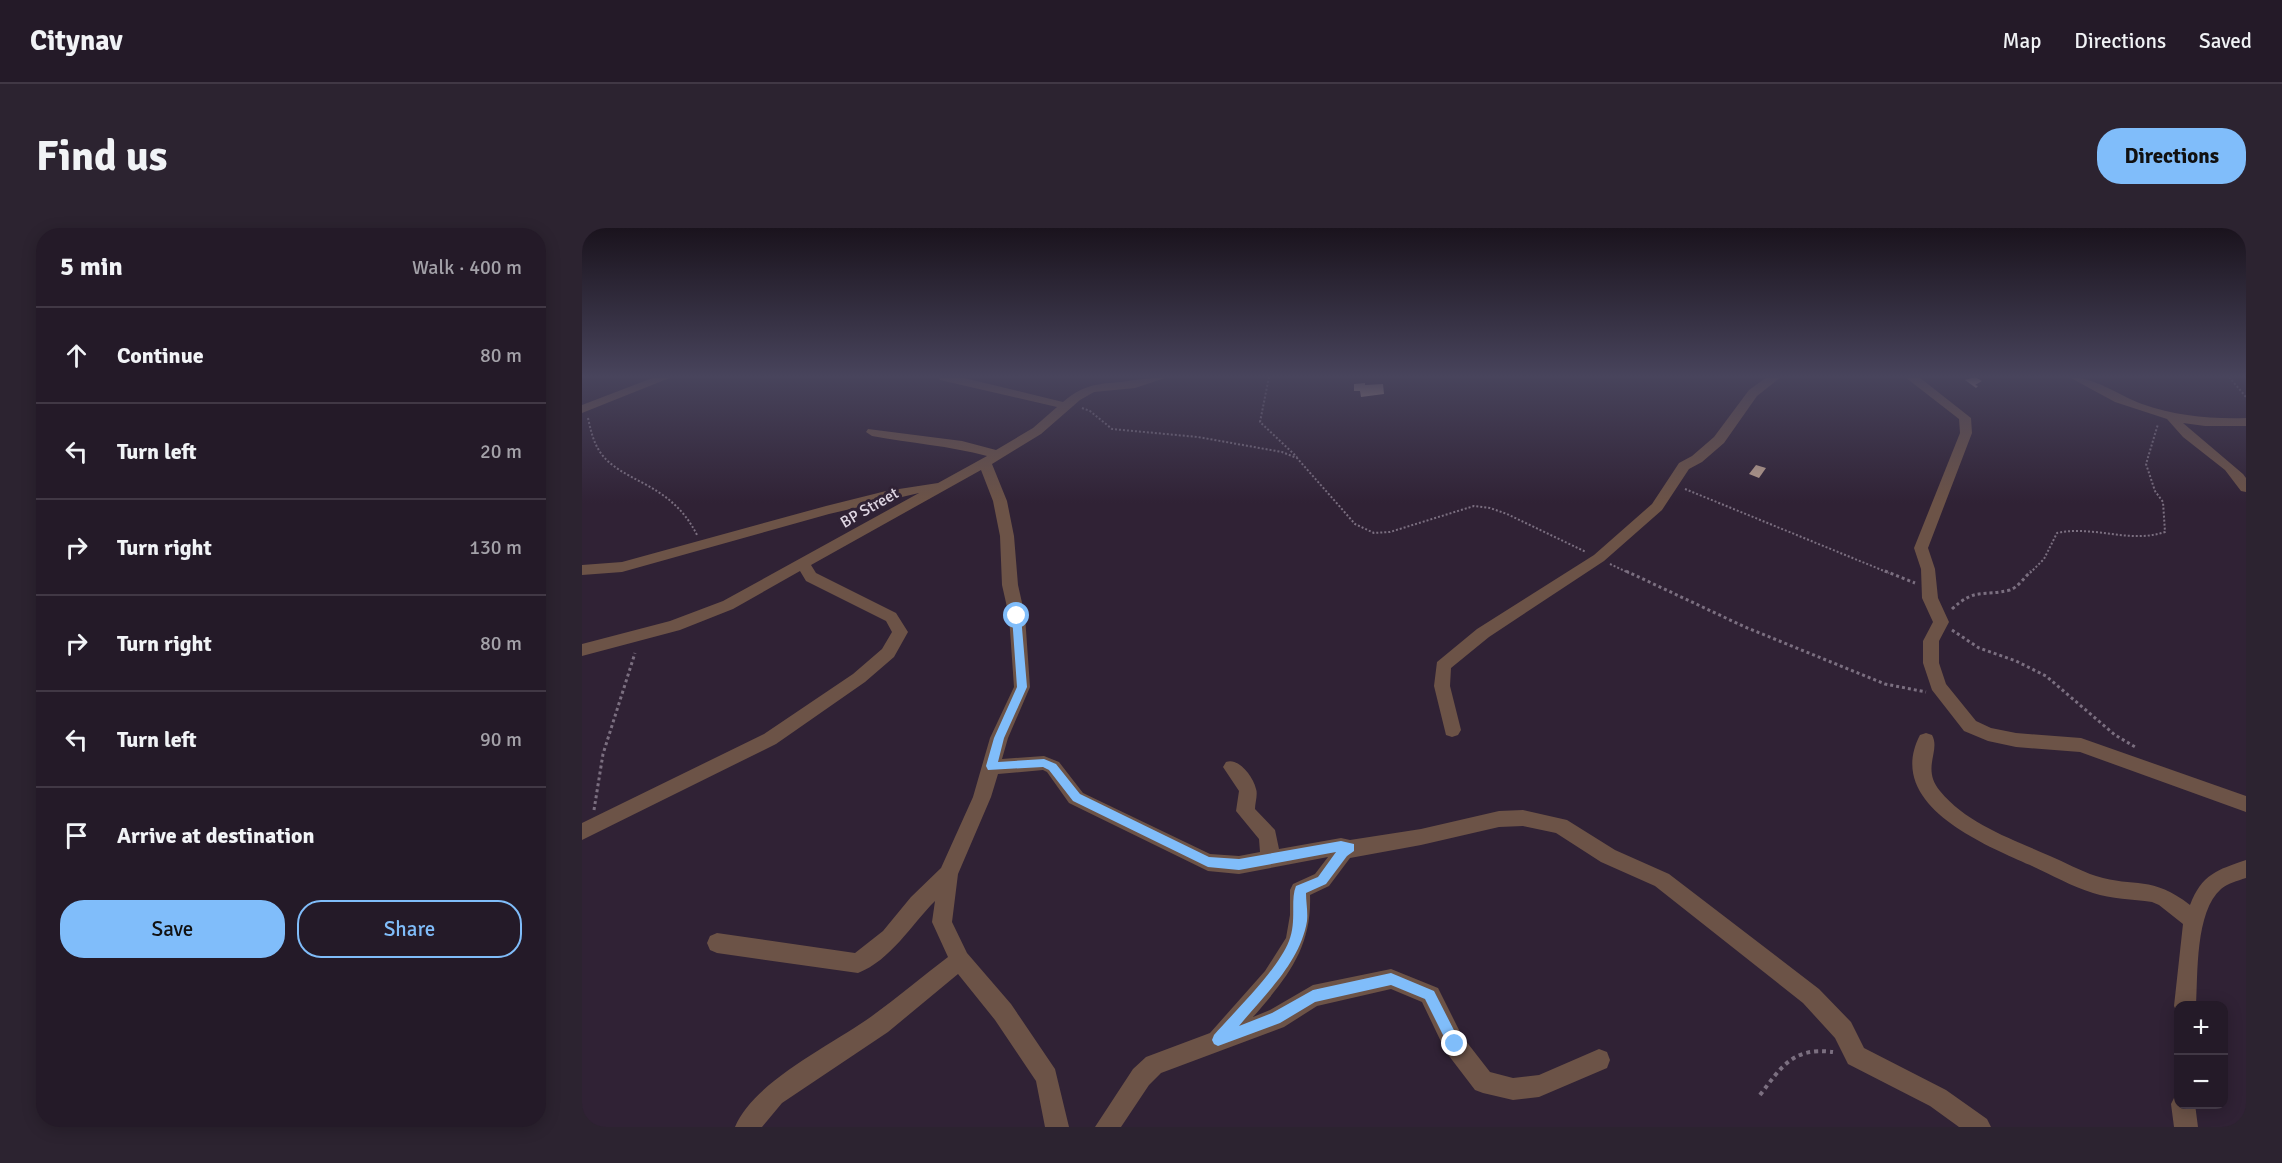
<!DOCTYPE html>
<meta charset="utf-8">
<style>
:root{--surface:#241a28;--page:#2c2330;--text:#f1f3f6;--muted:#a3a1a8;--line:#413845;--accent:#80bdfa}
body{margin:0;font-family:Signika,sans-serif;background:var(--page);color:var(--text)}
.controls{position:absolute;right:18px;bottom:18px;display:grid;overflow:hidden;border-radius:12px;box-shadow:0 3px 15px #0003}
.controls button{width:54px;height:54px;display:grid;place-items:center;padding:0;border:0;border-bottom:2px solid var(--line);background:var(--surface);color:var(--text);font:30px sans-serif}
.stop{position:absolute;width:18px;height:18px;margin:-14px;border:4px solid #80bdfa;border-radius:50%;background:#fff}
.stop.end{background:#80bdfa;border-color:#fff;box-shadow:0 2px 6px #0008}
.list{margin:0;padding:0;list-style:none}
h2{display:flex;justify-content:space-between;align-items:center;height:78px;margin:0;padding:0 24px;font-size:26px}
h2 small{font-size:20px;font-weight:400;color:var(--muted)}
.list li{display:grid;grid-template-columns:39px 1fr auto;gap:18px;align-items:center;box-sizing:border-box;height:96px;padding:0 24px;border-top:2px solid var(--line)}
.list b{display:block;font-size:22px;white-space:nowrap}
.list em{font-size:20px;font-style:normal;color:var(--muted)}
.actions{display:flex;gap:12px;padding:18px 24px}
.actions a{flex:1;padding:14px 0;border:2px solid var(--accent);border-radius:24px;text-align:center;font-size:21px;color:var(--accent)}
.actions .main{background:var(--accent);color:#111}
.icon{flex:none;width:33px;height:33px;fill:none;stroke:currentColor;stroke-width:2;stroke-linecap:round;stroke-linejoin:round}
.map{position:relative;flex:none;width:1664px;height:899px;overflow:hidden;border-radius:24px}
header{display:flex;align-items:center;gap:36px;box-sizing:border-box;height:84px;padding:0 30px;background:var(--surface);border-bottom:2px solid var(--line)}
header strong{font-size:28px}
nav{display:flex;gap:33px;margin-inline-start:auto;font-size:21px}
.intro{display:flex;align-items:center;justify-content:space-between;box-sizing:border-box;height:144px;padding:0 36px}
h1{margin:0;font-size:42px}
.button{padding:15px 27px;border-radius:24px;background:var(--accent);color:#111;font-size:21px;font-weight:700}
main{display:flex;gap:36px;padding:0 36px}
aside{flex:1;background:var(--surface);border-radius:24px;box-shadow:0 3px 15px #0003}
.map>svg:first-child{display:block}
.building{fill:#bda291}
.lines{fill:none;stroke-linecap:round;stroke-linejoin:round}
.path-far2{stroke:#7b6f80;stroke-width:2;stroke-dasharray:2 2;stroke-linecap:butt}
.path-far1{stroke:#7b6f80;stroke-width:3;stroke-dasharray:3 3;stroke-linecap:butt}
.path{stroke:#7b6f80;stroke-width:4;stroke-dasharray:4 4;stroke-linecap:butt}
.minor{fill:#6c5347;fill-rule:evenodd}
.route{fill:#80bdfa}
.labels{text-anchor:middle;stroke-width:6;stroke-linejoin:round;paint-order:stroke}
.street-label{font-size:16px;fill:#e0d7e4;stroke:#302235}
</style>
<header>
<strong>Citynav</strong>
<nav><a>Map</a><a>Directions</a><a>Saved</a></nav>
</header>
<div class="intro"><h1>Find us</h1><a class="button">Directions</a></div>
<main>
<aside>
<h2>5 min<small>Walk · 400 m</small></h2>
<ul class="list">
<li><svg class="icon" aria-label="ahead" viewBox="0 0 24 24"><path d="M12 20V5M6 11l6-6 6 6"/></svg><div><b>Continue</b></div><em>80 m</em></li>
<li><svg class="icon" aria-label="left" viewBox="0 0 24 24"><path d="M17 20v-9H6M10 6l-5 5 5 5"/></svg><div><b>Turn left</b></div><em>20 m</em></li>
<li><svg class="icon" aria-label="right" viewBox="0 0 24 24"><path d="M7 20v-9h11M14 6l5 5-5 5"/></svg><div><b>Turn right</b></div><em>130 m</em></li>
<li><svg class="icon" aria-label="right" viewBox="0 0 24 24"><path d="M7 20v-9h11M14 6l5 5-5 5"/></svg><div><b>Turn right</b></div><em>80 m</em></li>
<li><svg class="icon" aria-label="left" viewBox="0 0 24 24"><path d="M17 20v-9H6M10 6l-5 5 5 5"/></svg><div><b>Turn left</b></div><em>90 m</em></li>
<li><svg class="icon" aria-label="arrive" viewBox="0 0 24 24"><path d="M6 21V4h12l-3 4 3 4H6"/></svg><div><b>Arrive at destination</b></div></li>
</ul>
<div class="actions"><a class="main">Save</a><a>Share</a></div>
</aside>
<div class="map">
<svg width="1664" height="899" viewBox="0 0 1664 899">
<rect width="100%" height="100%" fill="#302235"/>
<g class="building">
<polygon points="1393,149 1400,153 1393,157 1396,158 1394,160 1383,152"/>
<polygon points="783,155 783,157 801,156 802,166 779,169 778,163 772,163 772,156"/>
<polygon points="1174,237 1184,240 1177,250 1167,246"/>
</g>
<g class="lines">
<g class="path-far2">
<polyline points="687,149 678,194 715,229"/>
<polyline points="1647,149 1664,169"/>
<polyline points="500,180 508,183 530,201 616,209 700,224 715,230 773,296 792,305 808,304 892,278 908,280 925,286 1004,324"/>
<path d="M6 190C9 204 12 217 21 228 31 240 46 247 59 254 84 267 102 281 115 307"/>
<polyline points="1103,261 1307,345"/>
<polyline points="1028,336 1047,345"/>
<path d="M1448 345 1462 331 1475 305C1512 297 1547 316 1583 304L1581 274 1573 263 1564 236 1576 196"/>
</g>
<g class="path-far1">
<polyline points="1044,343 1163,399 1303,456 1344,464"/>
<polyline points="1303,343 1333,355"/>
<path d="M1370 381C1394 359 1400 369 1428 362 1435 360 1443 349 1449 343"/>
<polyline points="1370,402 1397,420 1434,433 1464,448 1533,507 1555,520"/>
<polyline points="12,582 21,526 53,425"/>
</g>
<path class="path" d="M1178 867C1200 838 1211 819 1251 824"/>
<g class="minor">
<polygon points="73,149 90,149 0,185 0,177"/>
<path d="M356 149H378L481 174C506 152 523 157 553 152 564 151 574 149 586 149L553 160 512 164 498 172 459 206 410 236 425 273 432 308 436 357 443 388 448 459 426 510 420 531 462 528 477 534 501 565 628 626 657 628 678 624 677 611 654 583 657 563 641 539 644 534C656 529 671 548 674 561 676 566 673 575 673 581L693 602 697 621 759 610 768 612 839 601 917 583 941 582 985 592 1033 622 1087 646 1237 761 1269 794 1282 820 1364 862 1405 891 1409 899H1377L1348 878 1266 836 1253 810 1221 775 1073 658 1019 634 974 605 941 598 917 599 839 617 768 630 747 658 728 667C730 720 705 750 671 789L688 782 731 757 809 741 856 760 880 808 908 844 931 850 957 847 1017 821 1025 824 1028 832 1025 840 957 869 931 872 901 865 893 862 864 824 840 774 809 761 735 778 702 799 579 845 567 857 539 899H513L551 841 564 829 628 805 683 743 704 710 708 687V662L711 656 733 646 746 629 657 646 626 643 487 575 465 544 461 542 416 546 409 569 376 646 370 694 385 725 429 776 473 841 487 899H463L454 853 413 792 376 746 306 804 200 875 180 899H153C172 853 250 817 290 788 316 769 341 748 366 729L350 694 353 673C329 697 309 732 276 745L135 725 128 722 125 715 128 708 135 705 273 725 301 703 329 669 359 640 391 569 408 510 432 459 427 388 420 357 418 308 411 273 399 242 229 337 234 345 314 385 326 404 312 429 283 454 194 516 0 612V595L182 506 271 446 300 421 310 404 304 393 224 353 218 343 151 381 98 402 0 428V416L88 393 141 373 337 265 247 286 40 344 0 347V337L40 334 244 278 304 263 356 255 405 228C368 218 328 215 290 208L284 204 286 201 380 213 414 222 451 200 475 179 358 152Z"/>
<polygon points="1185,149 1199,149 1175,168 1142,215 1120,234 1107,241 1080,282 1022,333 907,409 869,440 868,458 879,502 876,507 870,509 864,507 852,458 855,434 895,401 1012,327 1070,276 1097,235 1110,228 1132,209 1167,162"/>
<polygon points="1323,149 1337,149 1389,190 1390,205 1346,320 1353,341 1356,370 1367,394 1357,413 1357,435 1364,456 1394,493 1409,500 1434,505 1499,510 1664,568 1664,584 1498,524 1434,519 1406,513 1382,503 1350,462 1341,435 1341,413 1351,394 1340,370 1339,341 1332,320 1378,205 1377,191"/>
<path d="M1487 149C1513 149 1536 167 1560 176 1595 188 1627 191 1664 190V198H1623L1601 195 1661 246 1664 250V264L1659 263 1643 242 1601 209 1585 191 1533 174Z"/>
<path d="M1344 505 1350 507C1359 523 1339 540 1358 563 1385 596 1430 611 1468 628 1483 634 1498 643 1514 648 1553 660 1570 647 1608 677 1620 646 1635 642 1664 632V650C1655 653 1646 655 1639 661 1613 684 1616 746 1614 778H1596V786L1592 778 1601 696 1577 677 1570 674C1551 671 1529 671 1511 665 1489 658 1468 646 1448 637 1401 616 1302 576 1338 507Z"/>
<polygon points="1596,866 1596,876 1613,876 1616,899 1592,899 1589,876 1593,868"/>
</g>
</g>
<linearGradient id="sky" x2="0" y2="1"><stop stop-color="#1a131d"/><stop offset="0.54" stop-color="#48445c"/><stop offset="1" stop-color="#48445c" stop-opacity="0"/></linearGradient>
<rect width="1664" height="275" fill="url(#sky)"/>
<path class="route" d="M435 385 439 388 445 459 422 510 416 534 462 531 474 536 498 566 627 629 657 631 759 613 772 616V623L765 628 744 656 724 665C724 674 726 684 725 693 718 735 683 766 657 798L690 785 731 762 809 745 852 763 877 812 879 816 877 821 873 823 868 821 843 771 809 757 733 774 698 795 636 818 632 816 630 812 632 807C654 782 695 743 707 713 715 693 708 672 714 658L736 649 754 624 657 642 626 639 491 573 467 542 461 539 406 542 404 538 412 510 435 459 430 388Z"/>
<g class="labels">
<g class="street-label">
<text transform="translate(287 279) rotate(-30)" y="6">BP Street</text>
</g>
</g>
</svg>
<div class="controls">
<button>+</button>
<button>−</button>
</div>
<div class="stop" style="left:435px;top:388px"></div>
<div class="stop end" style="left:873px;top:816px"></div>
</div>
</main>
